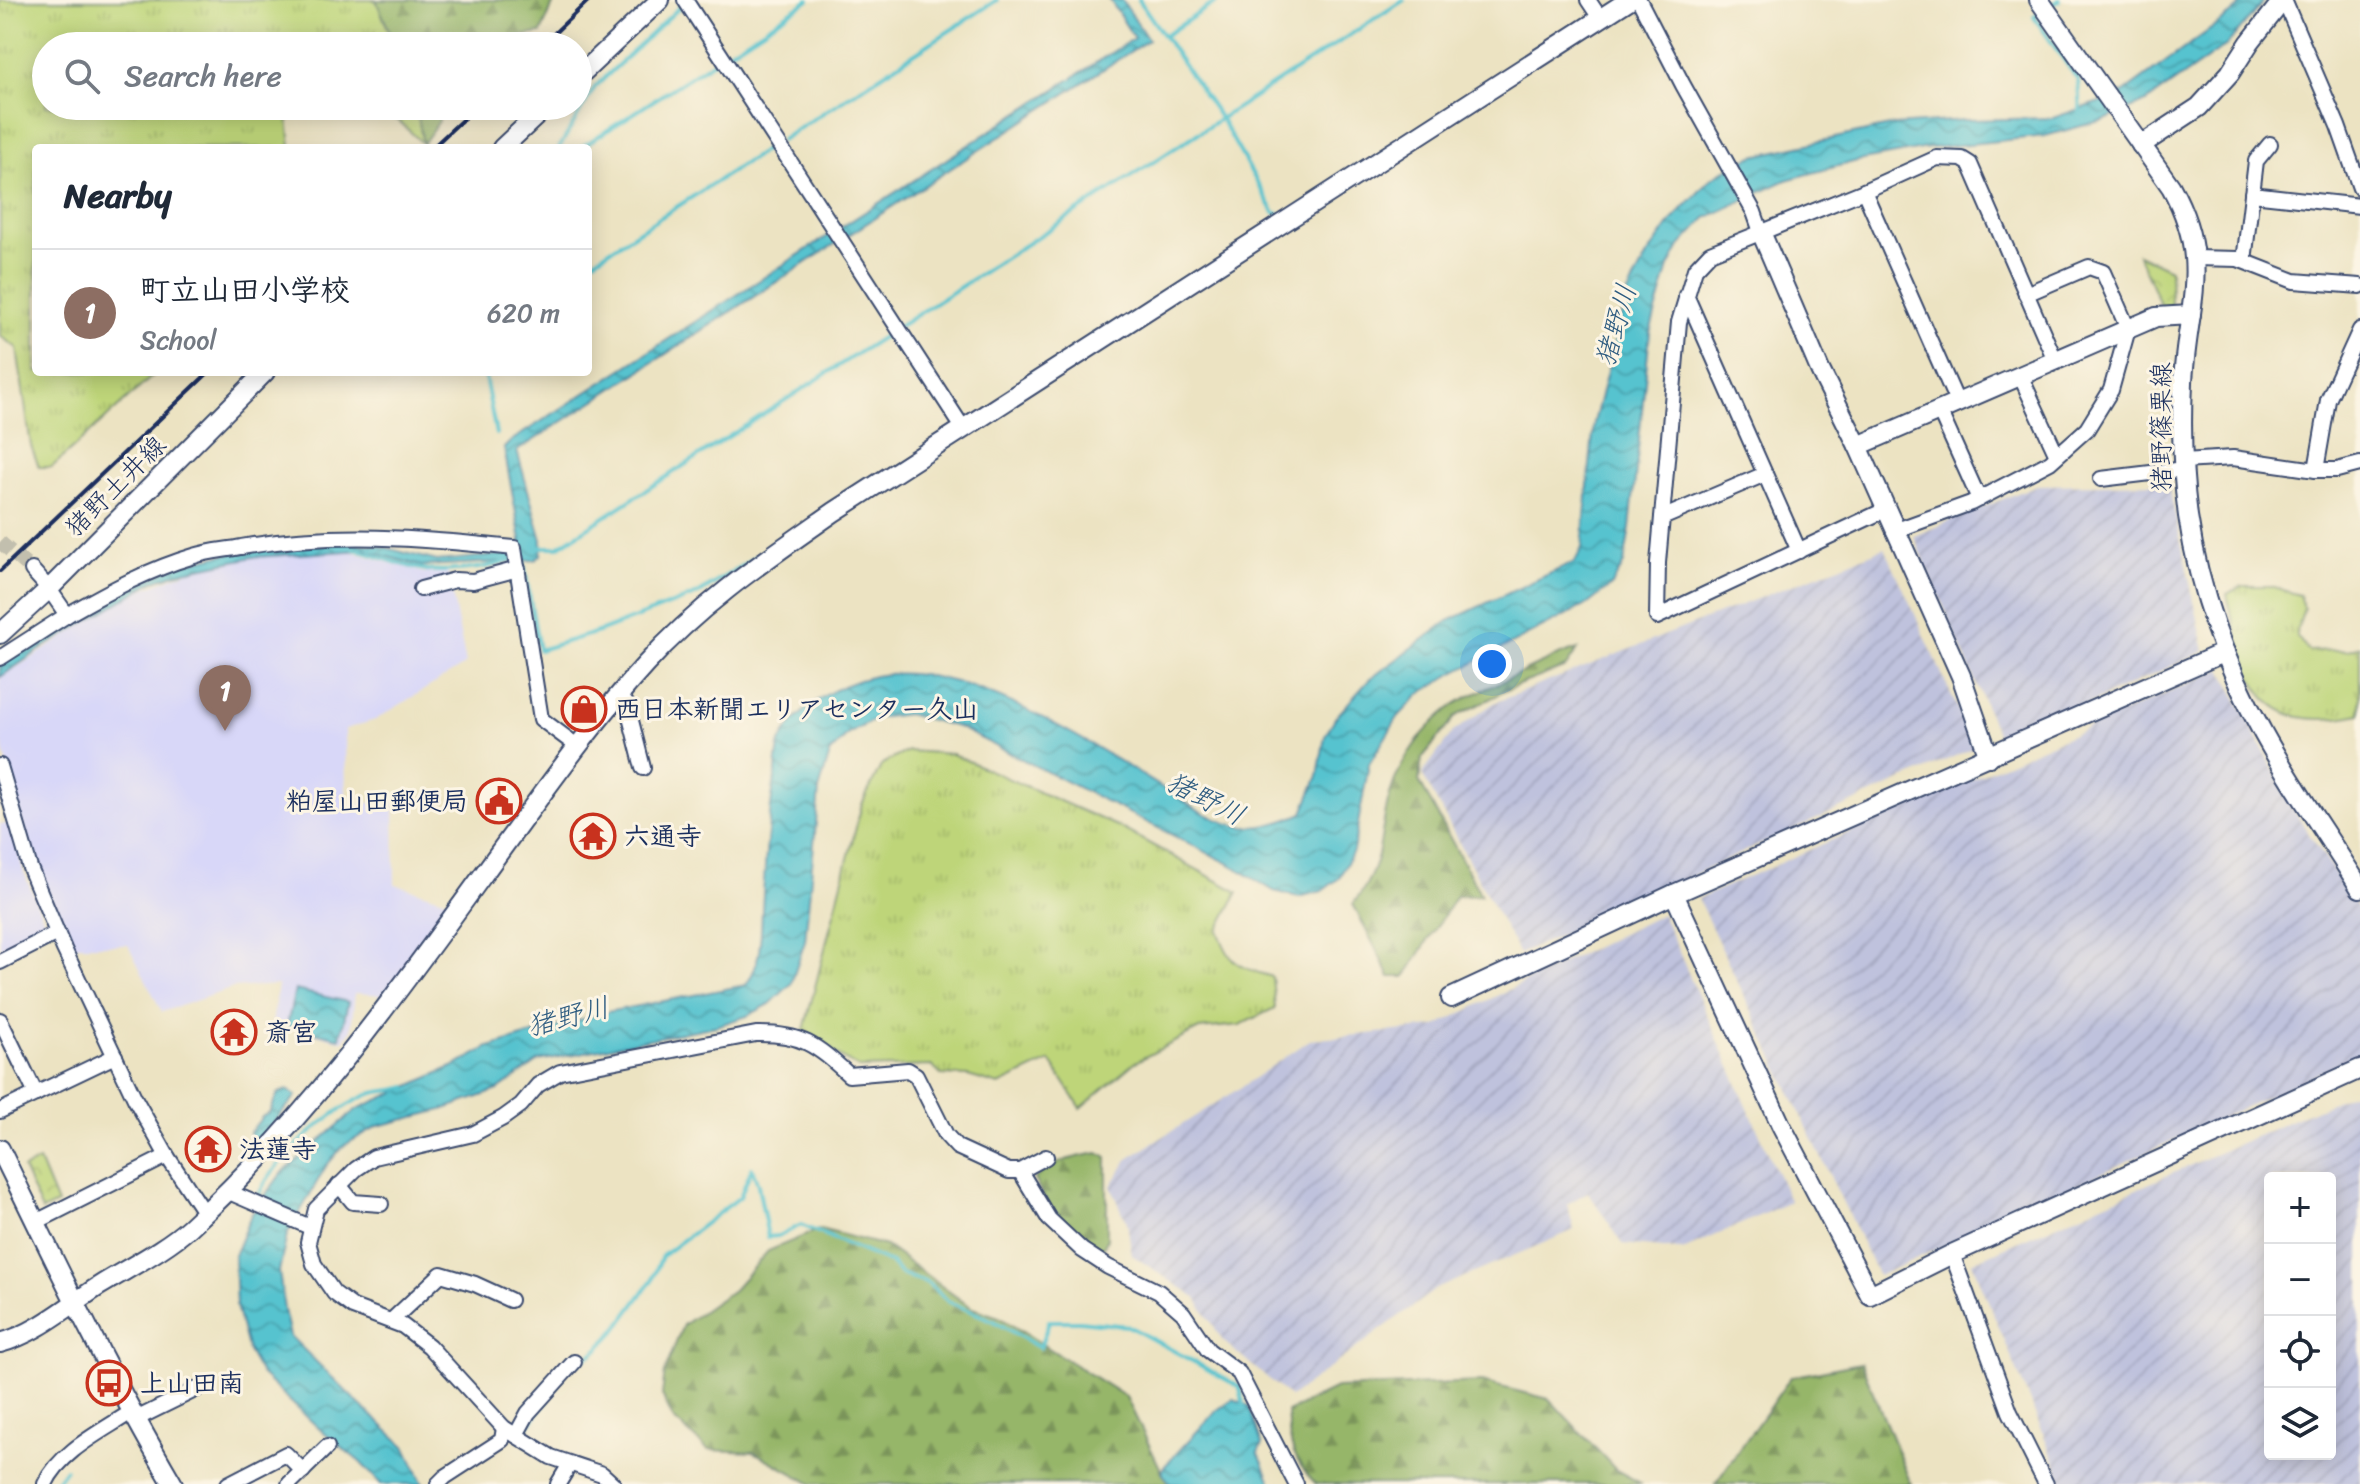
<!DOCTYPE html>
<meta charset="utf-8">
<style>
:root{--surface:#fff;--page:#f2f2f3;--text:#1f2937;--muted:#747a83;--line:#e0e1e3;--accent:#111827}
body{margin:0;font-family:Sriracha,"Klee One",sans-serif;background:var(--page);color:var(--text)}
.controls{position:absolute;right:24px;bottom:24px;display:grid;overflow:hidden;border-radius:8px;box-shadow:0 4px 20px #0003}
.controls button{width:72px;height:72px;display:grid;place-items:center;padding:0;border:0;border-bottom:2px solid var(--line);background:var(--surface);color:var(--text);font:40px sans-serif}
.you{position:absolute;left:1492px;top:664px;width:28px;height:28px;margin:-20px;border:6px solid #fff;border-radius:50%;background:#1a73e8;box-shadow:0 0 0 12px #1a73e833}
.badge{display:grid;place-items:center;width:52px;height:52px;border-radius:50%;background:var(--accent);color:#fff;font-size:26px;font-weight:700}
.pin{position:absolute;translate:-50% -66px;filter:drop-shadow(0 2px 4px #0008)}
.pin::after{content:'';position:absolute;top:42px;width:28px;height:24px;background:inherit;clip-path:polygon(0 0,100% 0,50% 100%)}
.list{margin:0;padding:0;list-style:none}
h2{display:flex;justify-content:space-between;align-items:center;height:104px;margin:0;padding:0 32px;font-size:34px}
h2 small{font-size:26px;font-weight:400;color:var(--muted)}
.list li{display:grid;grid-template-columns:52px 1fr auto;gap:24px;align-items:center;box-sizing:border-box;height:128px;padding:0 32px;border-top:2px solid var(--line)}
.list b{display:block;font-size:30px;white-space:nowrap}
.list p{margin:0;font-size:26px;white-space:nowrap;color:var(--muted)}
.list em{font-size:26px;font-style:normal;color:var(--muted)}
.icon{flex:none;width:44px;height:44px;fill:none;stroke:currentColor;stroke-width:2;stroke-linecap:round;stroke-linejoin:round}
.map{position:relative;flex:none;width:2360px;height:1484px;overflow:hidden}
.search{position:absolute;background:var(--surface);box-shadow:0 4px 20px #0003;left:32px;top:32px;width:560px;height:88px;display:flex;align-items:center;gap:20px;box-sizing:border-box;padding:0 28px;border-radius:44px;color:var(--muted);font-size:30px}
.panel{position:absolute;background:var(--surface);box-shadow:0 4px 20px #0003;left:32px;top:144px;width:560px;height:232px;border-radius:8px}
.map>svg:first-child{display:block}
.built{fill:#d8d7f8}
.industrial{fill:url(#industrial-furrows);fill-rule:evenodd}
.grass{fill:url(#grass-tufts);stroke:#6c826c;stroke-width:2}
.forest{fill:url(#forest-firs);stroke:#587264;stroke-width:2}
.park{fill:url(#park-crowns);stroke:#6c826c;stroke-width:2}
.water{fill:url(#water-waves);stroke:#397996;stroke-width:2}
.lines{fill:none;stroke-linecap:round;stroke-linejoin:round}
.stream{stroke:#57c3cf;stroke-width:4}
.street-tunnel{stroke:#c2bfae;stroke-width:14;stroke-dasharray:14 7;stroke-linecap:butt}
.street-casing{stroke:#3a4a6d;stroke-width:18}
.secondary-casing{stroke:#3a4a6d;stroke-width:22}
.street{stroke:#fff;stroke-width:14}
.secondary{stroke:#fff;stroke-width:18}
.rail{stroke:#1b2f5e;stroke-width:4}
.labels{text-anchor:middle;stroke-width:6;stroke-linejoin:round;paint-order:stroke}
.street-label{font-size:26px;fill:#1b2f5e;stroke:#fcf5e5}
.poi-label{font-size:26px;font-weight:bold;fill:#1b2f5e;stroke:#fcf5e5;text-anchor:start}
.water-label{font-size:28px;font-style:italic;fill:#2d5b80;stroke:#fcf5e5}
</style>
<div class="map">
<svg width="2360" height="1484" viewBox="0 0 2360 1484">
<defs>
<pattern id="industrial-furrows" width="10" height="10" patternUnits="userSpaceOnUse" patternTransform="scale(2)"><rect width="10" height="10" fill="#bfc2dd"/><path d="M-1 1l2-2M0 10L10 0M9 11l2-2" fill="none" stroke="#a4a7c0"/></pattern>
<pattern id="grass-tufts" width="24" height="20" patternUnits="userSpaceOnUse" patternTransform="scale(2)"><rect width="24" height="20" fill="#bed579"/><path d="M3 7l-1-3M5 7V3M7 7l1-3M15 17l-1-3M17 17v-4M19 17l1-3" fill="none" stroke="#a3b76b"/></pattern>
<pattern id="forest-firs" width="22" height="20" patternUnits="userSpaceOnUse" patternTransform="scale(2)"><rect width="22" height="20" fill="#96b669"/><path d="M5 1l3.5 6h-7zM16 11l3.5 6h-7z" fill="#7a945a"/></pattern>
<pattern id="park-crowns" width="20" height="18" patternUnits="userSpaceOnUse" patternTransform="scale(2)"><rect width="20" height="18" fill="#bed579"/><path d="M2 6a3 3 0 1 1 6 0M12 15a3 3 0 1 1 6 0" fill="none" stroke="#a3b76b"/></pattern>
<pattern id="water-waves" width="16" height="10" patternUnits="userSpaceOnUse" patternTransform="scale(2)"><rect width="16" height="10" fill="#57c3cf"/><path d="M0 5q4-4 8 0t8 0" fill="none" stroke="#479fab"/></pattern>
</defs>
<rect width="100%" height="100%" fill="#fcf5e5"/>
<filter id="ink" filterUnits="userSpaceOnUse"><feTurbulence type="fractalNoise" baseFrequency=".0125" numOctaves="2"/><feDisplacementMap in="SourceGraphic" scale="16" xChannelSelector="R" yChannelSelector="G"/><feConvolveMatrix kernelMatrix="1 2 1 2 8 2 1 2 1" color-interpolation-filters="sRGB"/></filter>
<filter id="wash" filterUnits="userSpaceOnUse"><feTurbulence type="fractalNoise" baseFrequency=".006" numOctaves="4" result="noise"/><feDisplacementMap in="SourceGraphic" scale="32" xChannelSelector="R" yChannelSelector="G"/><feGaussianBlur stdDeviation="1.8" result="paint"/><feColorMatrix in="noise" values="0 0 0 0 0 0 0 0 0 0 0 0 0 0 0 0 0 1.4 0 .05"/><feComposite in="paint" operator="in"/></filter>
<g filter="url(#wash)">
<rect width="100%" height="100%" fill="#ece3c2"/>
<g class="built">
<polygon points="350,551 425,573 448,573 466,664 375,720 345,729 346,805 394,801 395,884 454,902 386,995 355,993 351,1030 344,1041 272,1024 278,985 233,988 162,1012 128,945 72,945 36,868 20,814 0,735 0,678 133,593 196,568 257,556"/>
<polygon points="0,824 11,824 23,870 45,923 0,948"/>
</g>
<g class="industrial">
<polygon points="2168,483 2205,651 2001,743 1914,536 2037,485"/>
<polygon points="1885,548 1975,747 1519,954 1422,774 1453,732 1494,703"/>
<polygon points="2222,669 2294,811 2360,911 2360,1054 1878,1276 1698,899"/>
<polygon points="1662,914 1790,1202 1683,1250 1623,1244 1588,1192 1567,1204 1574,1230 1436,1289 1290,1397 1223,1341 1196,1298 1132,1255 1127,1222 1111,1186 1128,1159 1243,1086 1310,1040 1434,1027"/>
<path d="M2360 1090V1484H2064L1972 1262ZM2270 1178H2330V1454H2270Z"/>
</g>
<g class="grass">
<polygon points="0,0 376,0 395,46 46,46 46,106 287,106 291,148 36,148 36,372 157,372 52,467 39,467 31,446 17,348 0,336"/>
<polygon points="356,106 416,106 423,144 398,120"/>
<path d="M2242 586H2270L2300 595 2304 608 2296 635 2308 651 2348 650 2360 646V714C2257 737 2246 678 2227 594Z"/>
<path d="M908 751 952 754 1119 827 1238 892 1218 930C1230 966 1238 966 1272 977L1275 1008 1240 1025 1199 1029 1135 1062 1081 1108 1050 1061 999 1085 968 1076 941 1075 932 1066 859 1068 803 1034 862 804 882 764Z"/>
</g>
<g class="forest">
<polygon points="376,0 555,0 541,33 479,42 467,46 396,46"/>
<polygon points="416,106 438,106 439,121 423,144"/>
<path d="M1578 649 1566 667 1513 687 1456 716 1422 758 1419 781 1481 895 1456 896 1405 977H1390L1353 904C1386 862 1377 839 1390 794 1401 758 1424 727 1454 705 1470 694 1492 687 1510 678 1533 667 1554 656 1578 649Z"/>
<path d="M1098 1153 1107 1158V1239L1103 1248 1092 1249 1052 1214 1034 1179C1056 1160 1070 1158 1098 1153Z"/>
<polygon points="820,1229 886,1246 972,1308 999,1317 1126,1397 1163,1474 1171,1484 812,1484 754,1452 708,1450 673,1419 662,1395 665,1371 683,1325 733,1290 768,1251"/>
<polygon points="1861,1363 1911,1484 1715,1484 1791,1377"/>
<path d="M1481 1382 1549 1399 1616 1470 1642 1484H1316C1293 1461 1289 1444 1287 1412L1336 1388Z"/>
</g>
<g class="park">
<polygon points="2138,254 2170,269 2171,305 2161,306"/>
<polygon points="39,1161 57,1204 42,1211 23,1169"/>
</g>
<g class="water">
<polygon points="1110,0 1122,0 1148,40 517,451 542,540 541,555 535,560 421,566 364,550 253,557 184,571 154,581 44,647 0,677 0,662 87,610 177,565 235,552 346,542 379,546 437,561 509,554 518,549 521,540 504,448 511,441 1134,38"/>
<path d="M2245 0H2265L2228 44 2146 102 2107 119 2045 136 1922 149 1857 161 1786 180 1706 218 1680 246 1669 267 1650 332 1630 528 1624 563 1612 585 1588 604 1448 676 1420 694 1398 717 1369 764 1353 851 1339 878 1322 891 1299 897 1274 891 1230 864 958 727 907 714 877 718 848 734 830 753 819 790 805 941 791 984 770 1004 747 1016 716 1026 539 1061 498 1090 442 1110 378 1126 343 1146 326 1166 287 1235 279 1271 284 1310 290 1336 360 1405 405 1446 423 1484H381L360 1462 324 1433 261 1374 248 1351 236 1306 234 1256 251 1215 281 1174 357 1109 457 1065 489 1047 607 1012 746 985C761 964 761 937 762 910 765 864 768 818 776 772 777 761 777 746 783 737 804 701 848 678 888 674 972 666 1089 743 1158 785 1182 800 1217 825 1245 827 1265 828 1285 821 1303 813L1318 776 1325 736 1335 718 1369 680 1448 621 1575 562 1582 548 1594 423 1626 296 1647 256 1673 219 1712 178 1739 162 1754 156 1894 125 1965 120 2053 118 2120 95 2233 13Z"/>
<polygon points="295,990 348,1002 340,1038 287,1026"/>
<polygon points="287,1090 296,1096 254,1147 251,1145 250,1132 263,1116 269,1114 278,1093"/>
<polygon points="1233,1399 1249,1406 1262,1445 1258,1452 1272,1484 1171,1484 1163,1474 1163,1468 1216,1411"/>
</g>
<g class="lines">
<g class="stream">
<polyline points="1139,0 1221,119 1274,212 1283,216"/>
<polyline points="2049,7 2060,0"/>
<polyline points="2041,12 2034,17 2078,80 2080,113"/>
<polyline points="1164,36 1219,0"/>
<polyline points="781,140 997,0"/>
<polyline points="559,148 595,87 683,4"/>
<polyline points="580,148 809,0"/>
<polyline points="588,264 773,145"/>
<polyline points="484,372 496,434"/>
<polyline points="536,547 558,547 1404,0"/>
<path d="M354 549C377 555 403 567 427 570 447 572 495 569 513 558"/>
<polyline points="523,559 539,650 601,631 698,594 757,556"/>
<polyline points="249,1152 255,1142"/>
<polyline points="752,1168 758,1185 768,1237 778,1236 801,1225 891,1263 901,1274 926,1282 949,1302 994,1321 1040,1348 1049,1321 1079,1321 1128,1326 1240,1387 1244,1406"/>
<path d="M257 1199C272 1160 332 1109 370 1094 382 1090 396 1091 407 1087"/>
<polyline points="577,1363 594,1353 615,1331 652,1280 662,1256 740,1197 751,1170"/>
<polyline points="528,1426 547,1401"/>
<polyline points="55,1484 66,1469"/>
</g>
</g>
</g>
<g filter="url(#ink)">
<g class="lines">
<polyline class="street-tunnel" points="0,542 32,570"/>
<g class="street-casing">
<g id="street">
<polyline points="685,0 963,428"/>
<polyline points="1588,0 1600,18"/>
<polyline points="1639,0 1683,85 1754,212 1761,232"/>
<polyline points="2284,0 2338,126 2360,188"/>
<polyline points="1864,191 1957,402"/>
<polyline points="2252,194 2360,206"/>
<polyline points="2195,258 2238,259 2294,281 2360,286"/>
<polyline points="2244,261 2256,161 2270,144"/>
<polyline points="1686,295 1799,551"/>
<polyline points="2020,375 2057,455"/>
<polyline points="1939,410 1979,499"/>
<polyline points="2183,461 2233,458 2316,470 2328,400 2360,330"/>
<polyline points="2316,470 2337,470 2360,464"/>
<polyline points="2101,479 2184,469"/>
<polyline points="1885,510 1657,617 1658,563 1679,322 1695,269 1710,253 1864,191 1937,158 1962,159 1970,164 2055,360"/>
<polyline points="1662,518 1765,474"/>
<polyline points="1894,531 1971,503 2050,462 2087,429 2111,390 2128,329 2103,272 2089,267 2026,294"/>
<path d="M32 570 49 589 67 615C107 592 149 569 194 556 209 551 226 550 241 547 334 531 421 538 514 548L541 719 577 746"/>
<polyline points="421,589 455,580 473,581 518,569"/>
<polyline points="0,658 67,615"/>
<polyline points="620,695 627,705 643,768"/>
<polyline points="0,766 30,868 64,949 135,1099 167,1156 204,1212"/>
<polyline points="0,962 57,933"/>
<polyline points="0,1020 36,1094"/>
<polyline points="0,1111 115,1056"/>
<polyline points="1020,1171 1049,1219 1082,1250 1108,1267 1159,1292 1183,1313 1208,1350 1239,1373 1296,1484"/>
<polyline points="339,1185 353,1202 381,1204"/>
<polyline points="229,1192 310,1227"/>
<polyline points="36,1222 167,1156"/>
<polyline points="1952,1254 2010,1412 2046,1484"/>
<polyline points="391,1321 441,1274 475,1284 510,1300"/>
<polyline points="136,1419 197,1389"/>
<polyline points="516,1435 528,1413 574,1362"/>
<path d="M45 1484C60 1451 103 1431 131 1412"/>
<polyline points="228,1484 286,1454 303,1471"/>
<polyline points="289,1484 327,1447"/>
<polyline points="438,1484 445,1477 502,1440 504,1428"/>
<polyline points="558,1484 570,1464"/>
<path d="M613 1484 602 1474 551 1457 504 1428 429 1346 403 1326 353 1307 334 1293 314 1264 308 1242 316 1209 356 1169 374 1157 473 1134 503 1118 521 1105 538 1085 560 1072 756 1034C802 1033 816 1045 849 1075L908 1070 916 1075 946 1135 957 1147 1009 1171H1020L1046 1157"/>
</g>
</g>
<g class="secondary-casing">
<g id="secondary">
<path d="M2039 0 2171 187C2213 263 2187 304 2183 382 2181 426 2182 472 2188 516 2199 591 2226 667 2263 733 2292 786 2328 836 2360 888"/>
<polyline points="578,77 660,0"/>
<polyline points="2141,145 2199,107 2230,73 2250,42 2283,0"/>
<polyline points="502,148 547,106"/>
<polyline points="1761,232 1820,370 1858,446 1961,676 1989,757"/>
<polyline points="1858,446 2156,317 2191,315"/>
<polyline points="0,634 49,589 265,372"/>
<polyline points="1674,894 1781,1125 1870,1295 1952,1254 2360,1069"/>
<polyline points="1451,998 1674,894 2225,652"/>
<path d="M0 1149C55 1262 109 1375 173 1484"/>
<path d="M0 1343C36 1334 68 1306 99 1286 128 1268 166 1249 190 1227 311 1117 406 981 501 850 548 786 593 722 646 664 701 603 767 559 834 512L1629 0"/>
</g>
</g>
<use href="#street" class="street"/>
<use href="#secondary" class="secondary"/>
<g class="rail">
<polyline points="541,46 589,0"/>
<polyline points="432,148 477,106"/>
<polyline points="0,571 209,372"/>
</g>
</g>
</g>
<defs>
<g id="shop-ring" transform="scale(2.3)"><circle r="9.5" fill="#fcf5e5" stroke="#c8321e" stroke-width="1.5"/><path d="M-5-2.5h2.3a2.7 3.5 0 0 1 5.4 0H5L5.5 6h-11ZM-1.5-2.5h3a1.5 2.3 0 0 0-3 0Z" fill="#c8321e"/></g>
<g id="civic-ring" transform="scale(2.3)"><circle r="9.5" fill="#fcf5e5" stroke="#c8321e" stroke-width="1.5"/><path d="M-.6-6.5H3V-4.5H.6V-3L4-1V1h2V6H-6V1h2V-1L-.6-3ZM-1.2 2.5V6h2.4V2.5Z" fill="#c8321e"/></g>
<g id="temple-ring" transform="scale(2.3)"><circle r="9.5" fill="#fcf5e5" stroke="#c8321e" stroke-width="1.5"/><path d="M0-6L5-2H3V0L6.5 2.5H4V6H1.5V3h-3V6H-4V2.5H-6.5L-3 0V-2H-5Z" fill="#c8321e"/></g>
<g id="bus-ring" transform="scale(2.3)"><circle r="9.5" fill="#fcf5e5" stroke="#c8321e" stroke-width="1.5"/><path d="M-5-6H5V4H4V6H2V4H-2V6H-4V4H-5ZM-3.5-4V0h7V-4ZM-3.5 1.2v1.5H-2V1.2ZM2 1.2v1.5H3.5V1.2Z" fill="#c8321e"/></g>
</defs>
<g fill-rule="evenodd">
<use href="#shop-ring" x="584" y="709"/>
<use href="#civic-ring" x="499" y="801"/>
<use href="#temple-ring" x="593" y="836"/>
<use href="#temple-ring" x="234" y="1032"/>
<use href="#temple-ring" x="208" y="1149"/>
<use href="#bus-ring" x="109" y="1383"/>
</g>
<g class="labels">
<g class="street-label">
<text transform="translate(2161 427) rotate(-90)" y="9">猪野篠栗線</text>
<text transform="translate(115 486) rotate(-45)" y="9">猪野土井線</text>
</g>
<g class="poi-label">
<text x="615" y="718">西日本新聞エリアセンター久山</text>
<text x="468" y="810" text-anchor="end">粕屋山田郵便局</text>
<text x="624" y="845">六通寺</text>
<text x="265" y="1041">斎宮</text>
<text x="239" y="1158">法蓮寺</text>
<text x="140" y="1392">上山田南</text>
</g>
<g class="water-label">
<text transform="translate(1615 325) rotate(-74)" y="10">猪野川</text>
<text transform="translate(1206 798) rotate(27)" y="10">猪野川</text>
<text transform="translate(568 1016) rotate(-14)" y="10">猪野川</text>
</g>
</g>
</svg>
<div class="controls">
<button>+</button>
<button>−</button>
<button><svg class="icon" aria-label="locate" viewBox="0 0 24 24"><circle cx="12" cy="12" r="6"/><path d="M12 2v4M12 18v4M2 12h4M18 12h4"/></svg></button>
<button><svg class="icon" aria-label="layers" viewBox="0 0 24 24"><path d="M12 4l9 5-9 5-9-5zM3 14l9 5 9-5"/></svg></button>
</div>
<div class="you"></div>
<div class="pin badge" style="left:225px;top:731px;background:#8d6e63">1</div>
<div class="search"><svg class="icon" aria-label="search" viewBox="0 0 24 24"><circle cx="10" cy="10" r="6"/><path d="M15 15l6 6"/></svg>Search here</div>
<section class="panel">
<h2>Nearby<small></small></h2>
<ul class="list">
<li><span class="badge" style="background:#8d6e63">1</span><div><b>町立山田小学校</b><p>School</p></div><em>620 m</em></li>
</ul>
</section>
</div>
